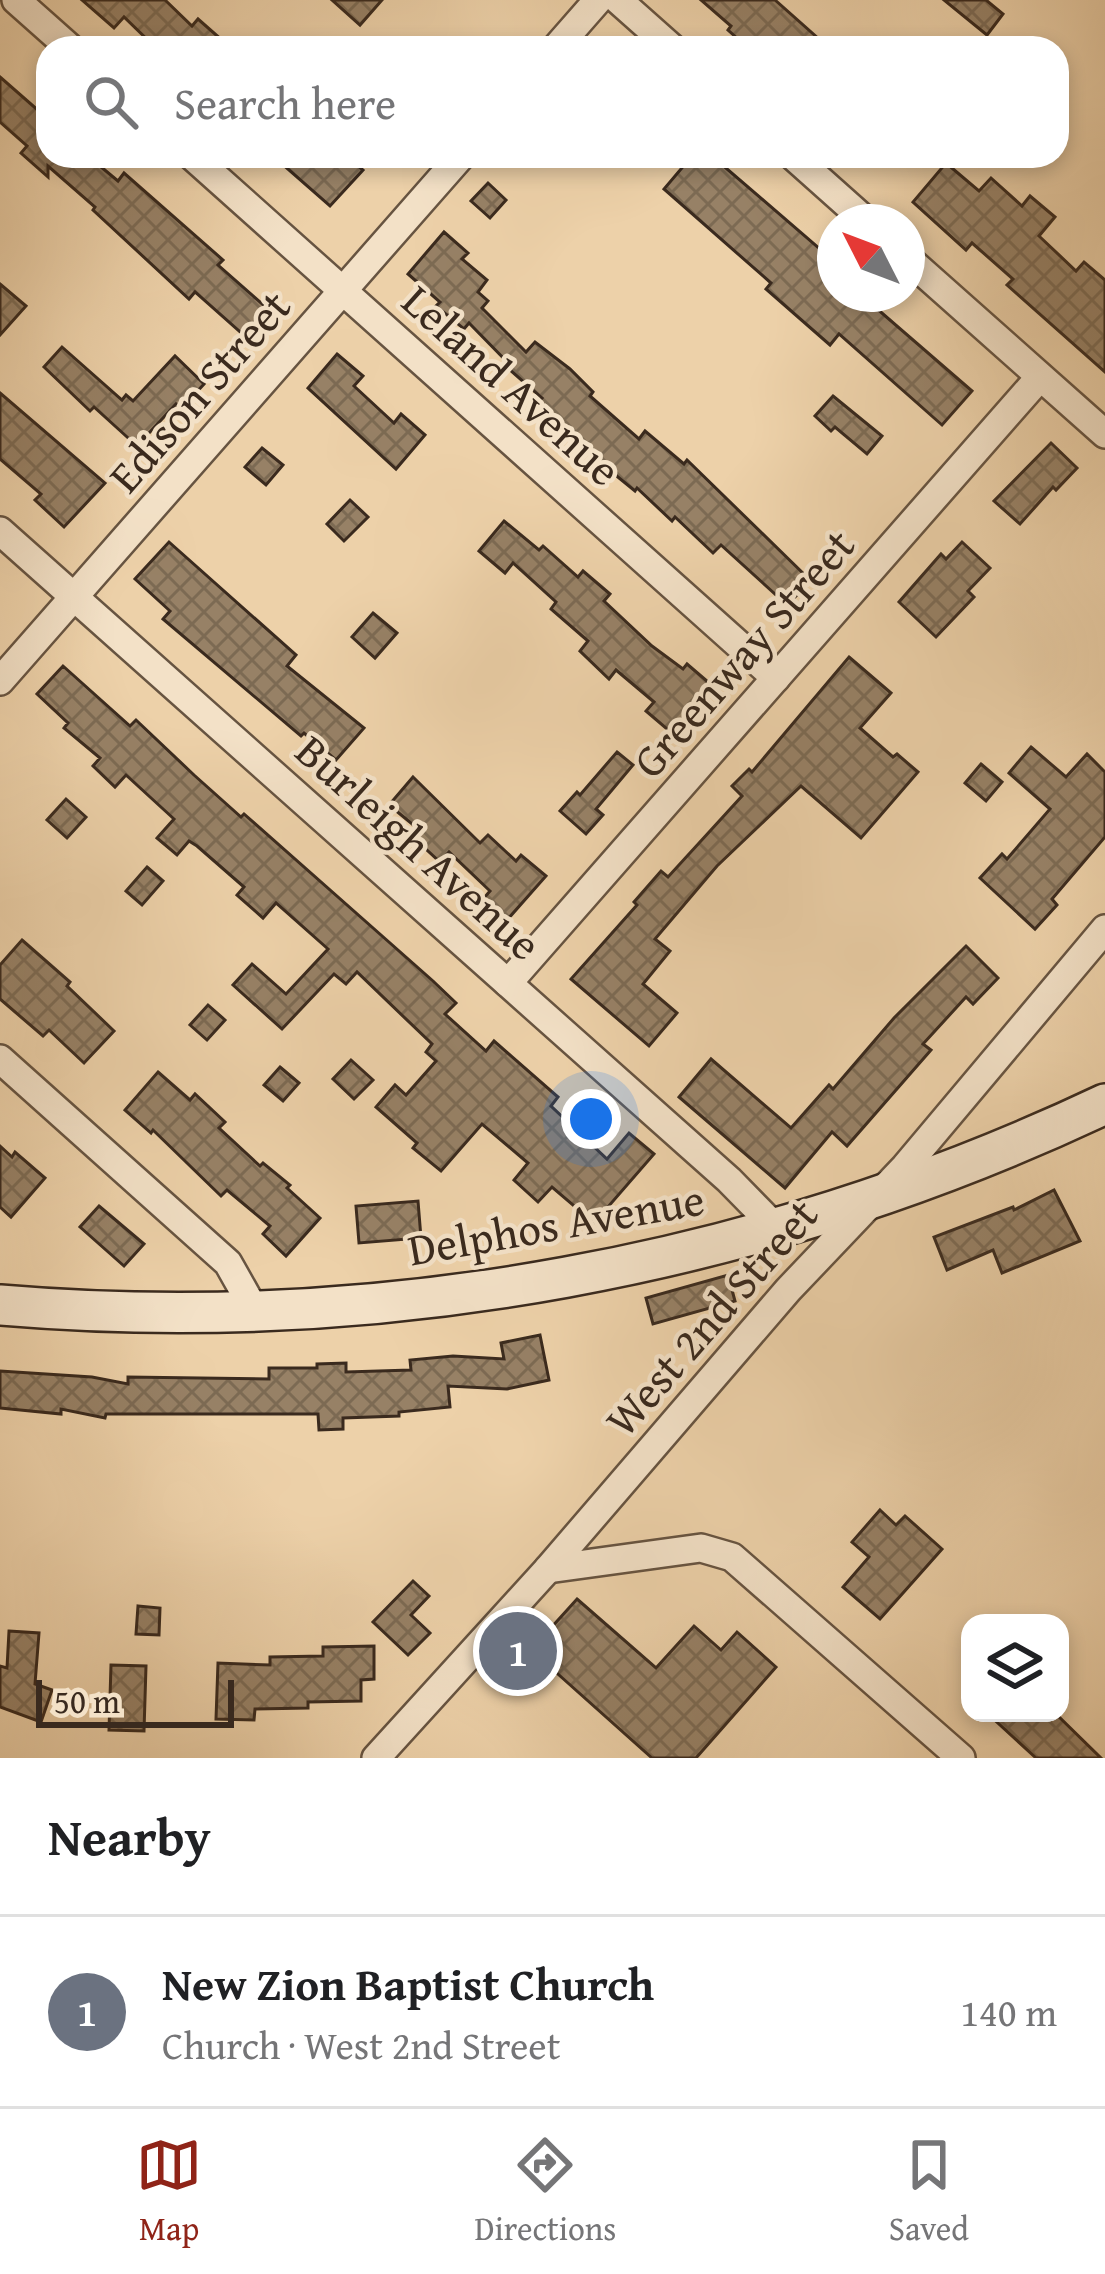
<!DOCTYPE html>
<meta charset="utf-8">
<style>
:root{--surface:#fff;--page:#f2f2f2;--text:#202124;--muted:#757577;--line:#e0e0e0;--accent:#8f2418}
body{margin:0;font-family:"Gentium Book Plus",serif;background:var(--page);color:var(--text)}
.controls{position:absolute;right:36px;bottom:36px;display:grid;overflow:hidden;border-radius:24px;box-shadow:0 6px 18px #0003}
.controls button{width:108px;height:108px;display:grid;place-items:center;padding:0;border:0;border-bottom:3px solid var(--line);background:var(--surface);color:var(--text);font:60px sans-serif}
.compass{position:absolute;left:817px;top:204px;width:108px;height:108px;border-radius:50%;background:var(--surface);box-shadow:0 6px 18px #0003;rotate:312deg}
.scale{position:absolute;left:36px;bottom:30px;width:198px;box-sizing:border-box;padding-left:12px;border:6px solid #3a2a1e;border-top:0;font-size:33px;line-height:42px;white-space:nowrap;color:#3a2a1e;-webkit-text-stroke:9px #f3e1c7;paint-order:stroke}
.you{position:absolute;left:591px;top:1119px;width:42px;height:42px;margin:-30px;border:9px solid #fff;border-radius:50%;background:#1a73e8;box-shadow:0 0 0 18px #1a73e833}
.badge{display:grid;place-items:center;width:78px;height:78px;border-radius:50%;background:var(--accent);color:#fff;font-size:39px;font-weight:700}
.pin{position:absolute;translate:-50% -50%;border:6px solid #fff;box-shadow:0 3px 12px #0006}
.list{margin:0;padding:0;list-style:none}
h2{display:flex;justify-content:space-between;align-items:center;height:156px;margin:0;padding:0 48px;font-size:51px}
h2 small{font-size:39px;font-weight:400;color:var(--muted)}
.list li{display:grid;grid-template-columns:78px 1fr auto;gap:36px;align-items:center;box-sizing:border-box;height:192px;padding:0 48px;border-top:3px solid var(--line)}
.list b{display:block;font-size:45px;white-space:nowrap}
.list p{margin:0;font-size:39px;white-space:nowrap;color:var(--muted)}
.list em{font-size:39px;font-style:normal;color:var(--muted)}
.icon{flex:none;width:66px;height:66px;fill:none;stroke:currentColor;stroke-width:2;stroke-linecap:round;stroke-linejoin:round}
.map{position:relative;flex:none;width:1105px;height:1758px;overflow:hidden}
.search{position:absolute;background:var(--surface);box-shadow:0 6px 18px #0003;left:36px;right:36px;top:36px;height:132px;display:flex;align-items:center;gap:30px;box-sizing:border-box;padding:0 42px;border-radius:36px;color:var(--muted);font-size:45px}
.sheet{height:348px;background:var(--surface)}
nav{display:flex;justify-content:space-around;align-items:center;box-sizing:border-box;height:168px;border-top:3px solid var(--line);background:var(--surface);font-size:33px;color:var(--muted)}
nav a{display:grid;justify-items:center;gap:6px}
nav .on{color:var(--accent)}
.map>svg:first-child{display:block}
.building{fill:url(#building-cross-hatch);stroke:#3a2a1e;stroke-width:3}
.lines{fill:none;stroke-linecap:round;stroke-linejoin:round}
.street-casing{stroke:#675441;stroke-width:32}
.secondary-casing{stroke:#3a2a1e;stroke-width:44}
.street{stroke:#f3e1c7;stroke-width:27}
.secondary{stroke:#f3e1c7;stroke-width:39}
.labels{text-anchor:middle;stroke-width:9;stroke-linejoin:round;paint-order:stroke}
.street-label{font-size:45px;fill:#3a2a1e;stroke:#f3e1c7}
</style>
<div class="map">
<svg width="1105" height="1758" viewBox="0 0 1105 1758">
<defs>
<pattern id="building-cross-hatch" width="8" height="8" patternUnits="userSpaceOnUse" patternTransform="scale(3)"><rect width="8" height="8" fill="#978166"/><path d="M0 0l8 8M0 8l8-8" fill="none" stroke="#7c6a53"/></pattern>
</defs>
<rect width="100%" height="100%" fill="#edd1a9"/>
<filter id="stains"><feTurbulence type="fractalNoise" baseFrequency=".00167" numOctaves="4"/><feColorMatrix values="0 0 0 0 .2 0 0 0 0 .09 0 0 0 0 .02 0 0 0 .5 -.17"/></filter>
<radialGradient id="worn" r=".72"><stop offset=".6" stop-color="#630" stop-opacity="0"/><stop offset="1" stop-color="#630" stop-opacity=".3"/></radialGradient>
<g class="building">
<polygon points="82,0 165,0 192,26 198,19 231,48 156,48 124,17 114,28"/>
<polygon points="332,0 382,0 360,25"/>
<polygon points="701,0 775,0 829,48 748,48 728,30 731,26"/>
<polygon points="944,0 986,0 1003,14 987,35"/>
<polygon points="0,77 48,119 48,156 88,156 118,181 124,173 223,260 218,265 269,310 246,337 195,292 189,299 93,210 95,207 48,166 48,177 21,153 27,146 0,122"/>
<polygon points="273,156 347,156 363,170 330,206"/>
<polygon points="692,156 712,156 835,262 835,294 860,294 972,391 942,425 839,334 830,345 766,289 771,283 664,189"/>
<polygon points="946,163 979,191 991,178 1022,206 1030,196 1055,217 1039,236 1076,271 1084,262 1105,280 1105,372 1007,285 1013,279 972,243 966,250 913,202"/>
<polygon points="488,183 506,200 490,218 471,201"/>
<polygon points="444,232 468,253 462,259 487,280 478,292 488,301 482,308 526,352 535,342 570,369 593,392 590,396 639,439 645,431 684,464 687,460 811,581 787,605 721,545 713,553 675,517 672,521 637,488 635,491 613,473 536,404 542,398 510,370 512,367 469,323 464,329 436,306 440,302 408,274"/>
<polygon points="0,284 26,306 0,335"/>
<polygon points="62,347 122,400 126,395 133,401 175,356 204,384 181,409 176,404 137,446 94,407 90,411 44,367"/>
<polygon points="337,354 363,376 354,386 394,423 401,414 425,435 396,469 308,388"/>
<polygon points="0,393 105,483 64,527 35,500 41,494 0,459"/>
<polygon points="833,396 882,436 867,454 835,427 831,431 815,416"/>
<polygon points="1051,443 1077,468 1056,490 1053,487 1020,524 994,501"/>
<polygon points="262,448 283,465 266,485 245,467"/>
<polygon points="350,500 368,517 344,541 327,524"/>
<polygon points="504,521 539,550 543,546 578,577 583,571 610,594 604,601 652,646 683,669 687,664 715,688 674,735 646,711 654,702 616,670 609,679 580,651 588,641 551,609 556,602 513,563 505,573 479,551"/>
<polygon points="169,542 296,655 287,666 364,728 336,760 304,733 301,736 163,619 170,611 135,579"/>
<polygon points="962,542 990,568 968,591 974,597 936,637 899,602 941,554 946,559"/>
<polygon points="373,613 397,633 375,658 352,637"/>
<polygon points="849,657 891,693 860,728 893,757 897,754 918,772 861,838 801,786 717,866 655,939 670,951 643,984 677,1013 649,1046 571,979 637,905 634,902 661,871 668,877 742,796 732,786 749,769 752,772"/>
<polygon points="63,666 130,726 136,720 194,775 241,817 244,814 433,981 456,1003 445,1014 486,1051 494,1041 558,1097 551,1106 607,1159 629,1133 654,1154 594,1223 552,1187 538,1202 514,1180 528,1163 482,1124 441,1171 413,1148 417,1143 376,1107 395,1085 406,1095 436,1061 426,1052 432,1044 357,972 346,984 334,974 282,1029 233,985 252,964 286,994 328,949 276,903 263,918 237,895 244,887 197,846 189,841 177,855 157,838 174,819 126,775 115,787 93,766 100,758 64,728 68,723 37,694"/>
<polygon points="1031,747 1066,777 1087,754 1105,772 1105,837 1052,899 1057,905 1035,929 980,878 1002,854 1007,859 1050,809 1009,773"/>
<polygon points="617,752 633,765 596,809 603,815 586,834 560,811 577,792 580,795"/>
<polygon points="981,764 1002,782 986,801 965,783"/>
<polygon points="413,777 480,843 488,835 516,861 521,855 546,876 507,920 483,899 490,891 449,852 440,862 415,839 422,832 389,805"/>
<polygon points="66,799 86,817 67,838 47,820"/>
<polygon points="147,867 163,881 142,905 126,891"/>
<polygon points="22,940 70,982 67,986 114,1031 84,1063 49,1030 43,1036 0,999 0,965"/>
<polygon points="966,946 998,978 973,1004 966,997 923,1044 931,1050 847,1146 832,1132 785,1188 679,1097 711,1059 791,1128 829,1085 833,1089 894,1018"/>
<polygon points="208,1005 225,1020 207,1040 190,1025"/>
<polygon points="351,1060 373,1080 354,1099 333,1079"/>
<polygon points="280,1067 299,1083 283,1101 264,1085"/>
<polygon points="158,1072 190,1100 195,1094 225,1122 219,1128 260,1166 263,1163 290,1185 287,1188 320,1218 286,1256 263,1234 270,1226 227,1190 221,1196 153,1130 151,1133 125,1110"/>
<polygon points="0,1146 12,1157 15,1152 45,1178 11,1217 0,1207"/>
<polygon points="1054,1190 1080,1241 1002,1273 993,1250 947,1270 934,1237 1013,1207 1014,1210"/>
<polygon points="418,1201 421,1238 359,1243 356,1206"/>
<polygon points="99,1206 144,1244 124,1266 80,1227"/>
<polygon points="728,1275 735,1301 653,1324 646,1298"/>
<polygon points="540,1335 549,1380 507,1389 448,1386 450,1407 399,1412 399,1416 343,1418 343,1429 319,1430 318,1414 106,1414 105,1418 61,1409 61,1414 0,1408 0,1371 92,1377 128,1384 128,1377 269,1379 269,1368 317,1368 317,1364 346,1363 346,1372 411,1370 410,1360 453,1356 504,1359 501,1343"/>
<polygon points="880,1510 896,1525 905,1516 942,1549 880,1619 843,1587 869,1557 852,1542"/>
<polygon points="413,1581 429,1596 411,1615 430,1633 408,1655 373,1622"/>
<polygon points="577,1599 656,1668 694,1626 721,1650 737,1632 776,1667 696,1758 652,1758 531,1650"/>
<polygon points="138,1606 160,1608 159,1635 136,1634"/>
<polygon points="9,1631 39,1633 35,1684 52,1690 41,1722 0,1707 0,1666 7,1668"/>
<polygon points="374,1646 374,1679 361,1680 361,1701 308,1702 308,1708 255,1709 254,1720 216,1719 218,1663 270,1665 270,1657 323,1656 323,1647"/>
<polygon points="111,1665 146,1666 144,1731 109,1730"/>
<polygon points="987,1713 1055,1713 1101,1758 1036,1758"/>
</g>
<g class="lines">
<g class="street-casing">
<g id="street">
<polyline points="16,0 70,48"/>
<polyline points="618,0 672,48"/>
<polyline points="556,48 598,0"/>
<polyline points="192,156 776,678"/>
<polyline points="793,156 867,222"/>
<polyline points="907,258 1105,434"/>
<polyline points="0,531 729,1180 778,1230"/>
<polyline points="0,681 461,156"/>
<polyline points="508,983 1040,377"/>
<polyline points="0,1059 228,1263 255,1311"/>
<polyline points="548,1569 701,1548 732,1557 961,1758"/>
<polyline points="376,1758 548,1569 788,1290 905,1167 1105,929"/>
</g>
</g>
<g class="secondary-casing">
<path id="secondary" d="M0 1305C377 1337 763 1266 1105 1104"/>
</g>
<use href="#street" class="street"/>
<use href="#secondary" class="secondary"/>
</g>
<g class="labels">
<g class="street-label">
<text transform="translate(512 385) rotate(42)" y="16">Leland Avenue</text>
<text transform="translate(199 391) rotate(-49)" y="16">Edison Street</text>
<text transform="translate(743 653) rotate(-49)" y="16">Greenway Street</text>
<text transform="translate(419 847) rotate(42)" y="16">Burleigh Avenue</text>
<text transform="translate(556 1224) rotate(-10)" y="16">Delphos Avenue</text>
<text transform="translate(711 1317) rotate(-49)" y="16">West 2nd Street</text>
</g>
</g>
<rect width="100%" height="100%" filter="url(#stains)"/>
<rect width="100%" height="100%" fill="url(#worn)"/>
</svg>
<div class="controls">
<button><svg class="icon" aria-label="layers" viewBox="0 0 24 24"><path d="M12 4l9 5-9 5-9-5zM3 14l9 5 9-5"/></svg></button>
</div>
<svg class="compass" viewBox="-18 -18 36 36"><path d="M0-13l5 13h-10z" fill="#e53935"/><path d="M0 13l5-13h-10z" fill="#757577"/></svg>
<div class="scale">50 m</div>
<div class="you"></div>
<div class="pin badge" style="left:518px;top:1651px;background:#6b7280">1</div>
<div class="search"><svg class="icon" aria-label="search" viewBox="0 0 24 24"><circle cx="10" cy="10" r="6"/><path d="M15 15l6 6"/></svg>Search here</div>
</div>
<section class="sheet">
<h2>Nearby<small></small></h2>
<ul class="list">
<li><span class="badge" style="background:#6b7280">1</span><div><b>New Zion Baptist Church</b><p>Church · West 2nd Street</p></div><em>140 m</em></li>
</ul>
</section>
<nav>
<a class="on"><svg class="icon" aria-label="map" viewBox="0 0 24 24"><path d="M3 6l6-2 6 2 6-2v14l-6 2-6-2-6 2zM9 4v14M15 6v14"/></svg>Map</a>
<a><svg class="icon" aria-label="directions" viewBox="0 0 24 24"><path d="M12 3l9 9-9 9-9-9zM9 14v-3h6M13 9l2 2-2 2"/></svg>Directions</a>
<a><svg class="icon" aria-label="saved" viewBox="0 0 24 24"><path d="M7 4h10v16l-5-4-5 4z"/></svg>Saved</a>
</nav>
